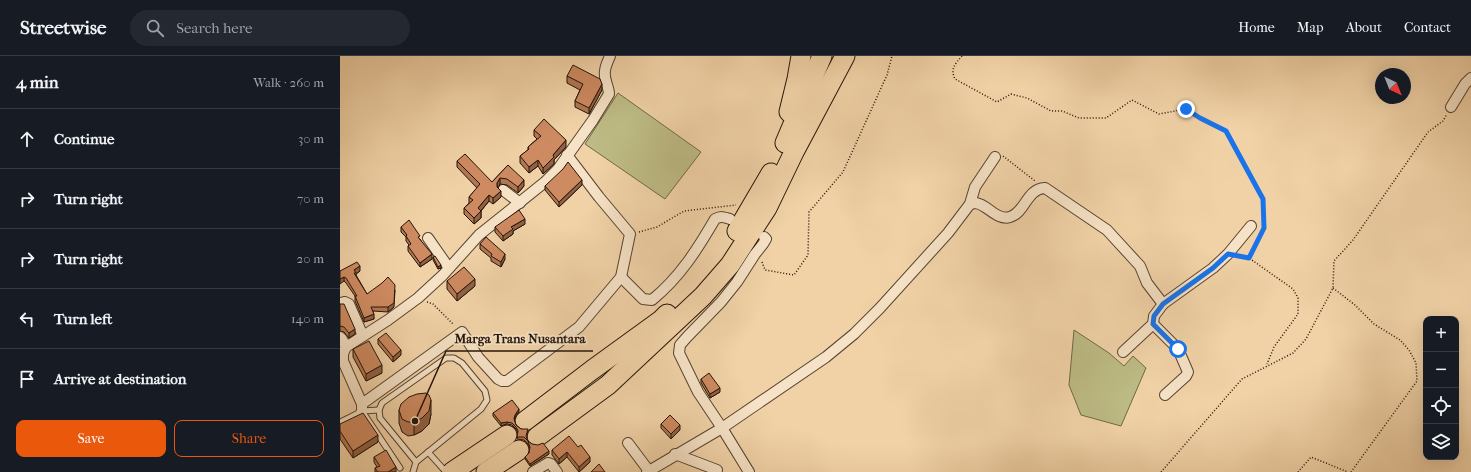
<!DOCTYPE html>
<meta charset="utf-8">
<style>
:root{--surface:#171b24;--page:#242831;--text:#f1f3f6;--muted:#9ea1a6;--line:#363941;--accent:#ea580c}
body{margin:0;font-family:"IM FELL French Canon",serif;background:var(--page);color:var(--text)}
.controls{position:absolute;right:12px;bottom:12px;display:grid;overflow:hidden;border-radius:8px;box-shadow:0 4px 16px #0002}
.controls button{width:36px;height:36px;display:grid;place-items:center;padding:0;border:0;border-bottom:1px solid var(--line);background:var(--surface);color:var(--text);font:20px sans-serif}
.compass{position:absolute;left:1035px;top:12px;width:36px;height:36px;border-radius:50%;background:var(--surface);box-shadow:0 4px 16px #0002;rotate:137deg}
.stop{position:absolute;width:12px;height:12px;margin:-9px;border:3px solid #1a73e8;border-radius:50%;background:#fff}
.stop.end{background:#1a73e8;border-color:#fff;box-shadow:0 1px 4px #0008}
.list{margin:0;padding:0;list-style:none}
h2{display:flex;justify-content:space-between;align-items:center;height:52px;margin:0;padding:0 16px;font-size:17px}
h2 small{font-size:13px;font-weight:400;color:var(--muted)}
.list li{display:grid;grid-template-columns:26px 1fr auto;gap:12px;align-items:center;box-sizing:border-box;height:60px;padding:0 16px;border-top:1px solid var(--line)}
.list b{display:block;font-size:15px;white-space:nowrap}
.list em{font-size:13px;font-style:normal;color:var(--muted)}
.actions{display:flex;gap:8px;padding:12px 16px}
.actions a{flex:1;padding:9px 0;border:1px solid var(--accent);border-radius:8px;text-align:center;font-size:14px;color:var(--accent)}
.actions .main{background:var(--accent);color:#fff}
.icon{flex:none;width:22px;height:22px;fill:none;stroke:currentColor;stroke-width:2;stroke-linecap:round;stroke-linejoin:round}
.map{position:relative;flex:none;width:1131px;height:416px;overflow:hidden}
header{display:flex;align-items:center;gap:24px;box-sizing:border-box;height:56px;padding:0 20px;background:var(--surface);border-bottom:1px solid var(--line)}
header strong{font-size:19px}
nav{display:flex;gap:22px;margin-inline-start:auto;font-size:14px}
.search{width:280px;height:36px;background:var(--page);display:flex;align-items:center;gap:10px;box-sizing:border-box;padding:0 14px;border-radius:22px;color:var(--muted);font-size:15px}
main{display:flex}
aside{flex:1;background:var(--surface)}
.map>svg:first-child{display:block}
.green{fill:#bdbb85;stroke:#706847}
.lines{fill:none;stroke-linecap:round;stroke-linejoin:round}
.service-casing{stroke:#574430;stroke-width:7}
.minor-casing{stroke:#574430;stroke-width:12}
.motorway-casing{stroke:#241409;stroke-width:21}
.path{stroke:#241409;stroke-width:1.5;stroke-dasharray:1 2;stroke-linecap:butt}
.service{stroke:#f6e2c6;stroke-width:5}
.minor{stroke:#f6e2c6;stroke-width:10}
.motorway{stroke:#f1d2a7;stroke-width:19}
.wall{fill:#b17753;stroke:#241409}
.shaded-wall{fill:#906144;stroke:#241409}
.building{fill:#ce8a61;stroke:#241409}
.route{stroke:#1a73e8;stroke-width:5}
.leader{fill:none;stroke:#241409;stroke-width:1.5}
.callout-dot{fill:#241409;stroke:#f6e2c6;stroke-width:1.5}
.callout-label{font-size:13px;text-anchor:middle;font-weight:bold;fill:#241409;stroke:#f6e2c6;stroke-width:3.5;stroke-linejoin:round;paint-order:stroke}
</style>
<header>
<strong>Streetwise</strong>
<div class="search"><svg class="icon" aria-label="search" viewBox="0 0 24 24"><circle cx="10" cy="10" r="6"/><path d="M15 15l6 6"/></svg>Search here</div>
<nav><a>Home</a><a>Map</a><a>About</a><a>Contact</a></nav>
</header>
<main>
<aside>
<h2>4 min<small>Walk · 260 m</small></h2>
<ul class="list">
<li><svg class="icon" aria-label="ahead" viewBox="0 0 24 24"><path d="M12 20V5M6 11l6-6 6 6"/></svg><div><b>Continue</b></div><em>30 m</em></li>
<li><svg class="icon" aria-label="right" viewBox="0 0 24 24"><path d="M7 20v-9h11M14 6l5 5-5 5"/></svg><div><b>Turn right</b></div><em>70 m</em></li>
<li><svg class="icon" aria-label="right" viewBox="0 0 24 24"><path d="M7 20v-9h11M14 6l5 5-5 5"/></svg><div><b>Turn right</b></div><em>20 m</em></li>
<li><svg class="icon" aria-label="left" viewBox="0 0 24 24"><path d="M17 20v-9H6M10 6l-5 5 5 5"/></svg><div><b>Turn left</b></div><em>140 m</em></li>
<li><svg class="icon" aria-label="arrive" viewBox="0 0 24 24"><path d="M6 21V4h12l-3 4 3 4H6"/></svg><div><b>Arrive at destination</b></div></li>
</ul>
<div class="actions"><a class="main">Save</a><a>Share</a></div>
</aside>
<div class="map">
<svg width="1131" height="416" viewBox="0 0 1131 416">
<rect width="100%" height="100%" fill="#f1d2a7"/>
<filter id="stains"><feTurbulence type="fractalNoise" baseFrequency=".005" numOctaves="4"/><feColorMatrix values="0 0 0 0 .2 0 0 0 0 .09 0 0 0 0 .02 0 0 0 .5 -.17"/></filter>
<radialGradient id="worn" r=".72"><stop offset=".6" stop-color="#630" stop-opacity="0"/><stop offset="1" stop-color="#630" stop-opacity=".3"/></radialGradient>
<g class="green">
<polygon points="278,37 361,96 325,143 245,88"/>
<polygon points="734,274 769,297 784,310 793,300 806,312 781,370 741,359 729,329"/>
</g>
<g class="lines">
<g class="service-casing">
<g id="service">
<polygon points="106,302 114,302 122,307 145,335 147,344 141,353 76,406 40,362 39,354 42,347"/>
<polyline points="22,355 60,412"/>
<polyline points="22,355 39,354"/>
<polyline points="88,396 106,416"/>
<polyline points="73,416 76,406"/>
</g>
</g>
<g class="minor-casing">
<g id="minor">
<polyline points="1111,51 1125,28 1131,22"/>
<polyline points="163,134 180,147"/>
<path d="M630 148C632 148 634 147 636 147 648 149 657 165 670 161 686 156 686 133 705 132L767 174 800 210 807 227 823 248 814 260 813 268 783 296"/>
<polyline points="424,181 426,183 423,188 415,198 397,226 381,246 347,281 340,289 339,297 358,336 382,372 486,301 514,278 540,252 608,177 630,148 635,131 655,101"/>
<polyline points="88,182 109,212"/>
<path d="M281 221 303 243 312 244C340 221 357 194 375 163 381 160 384 161 390 163"/>
<polyline points="0,247 5,246 9,248 23,280"/>
<polyline points="823,248 873,212 888,198 911,170"/>
<polyline points="813,268 838,293 848,316 846,320 825,339"/>
<polyline points="0,281 2,283 6,291"/>
<polyline points="22,348 122,276 138,301 158,323 162,325 167,325 239,271 281,221 290,178 259,141 227,99"/>
<path d="M0 369 20 359 22 355V348L3 305V298L6 291 48 264 78 242 103 219 139 179 205 126 218 113 253 64 269 38C269 33 267 30 266 25 263 16 266 9 270 0"/>
<polyline points="288,387 309,415 307,416"/>
<polyline points="335,398 377,414"/>
<polyline points="309,415 382,372 409,416"/>
<polyline points="193,416 208,407 211,408 217,416"/>
</g>
</g>
<g class="motorway-casing">
<g id="motorway">
<polyline points="449,56 457,23 461,0"/>
<polyline points="445,87 482,0"/>
<polyline points="397,175 431,117"/>
<polyline points="185,365 252,314 321,264 327,258"/>
<polyline points="197,381 268,329 363,240 390,209 427,152 454,96 505,0"/>
<polyline points="112,416 167,379"/>
<polyline points="146,416 179,394"/>
</g>
</g>
<g class="path">
<path d="M622 0C615 8 610 13 615 23L657 46 671 38 687 42 711 55H722L739 62H766L792 44 819 58 846 53 860 62 886 75 923 143 924 172 909 202"/>
<polyline points="663,100 695,125"/>
<polyline points="299,176 317,171 344,155 396,149"/>
<polyline points="898,200 909,202 953,233 958,242 958,258 934,291 927,308"/>
<polyline points="422,206 425,214 454,219 468,199 469,156 503,116 547,19 552,0"/>
<polyline points="993,232 1015,249 1034,268 1060,284 1069,294 1076,307 1077,325 1011,416"/>
<polyline points="87,246 93,248 114,269"/>
<polyline points="821,416 902,323 953,297 966,283 993,232 994,205 1013,184 1088,76 1103,65 1107,58"/>
<polyline points="958,416 971,401 1008,416"/>
</g>
<use href="#service" class="service"/>
<use href="#minor" class="minor"/>
<use href="#motorway" class="motorway"/>
</g>
<g class="wall">
<polygon points="227,20 262,34 249,58 235,51 235,45 240,34 227,27"/>
<polygon points="194,74 226,91 214,104 214,108 203,118 198,110 189,117 180,107 180,100 188,94 188,91 197,83 194,80"/>
<polygon points="117,105 152,126 168,109 184,130 178,137 167,129 160,128 158,131 161,141 153,148 149,145 141,155 141,162 134,168 124,158 124,152 129,147 129,141 137,132 117,111"/>
<polygon points="242,129 219,151 205,134 205,130"/>
<polygon points="185,168 173,175 173,178 163,185 155,176 155,171"/>
<polygon points="61,171 80,183 92,203 80,211 68,195 68,190 69,189 66,185 66,181 61,176"/>
<polygon points="140,188 165,203 161,211 151,205 151,202 140,193"/>
<polygon points="93,201 101,212 98,213 93,204"/>
<polygon points="0,215 20,215 16,218 16,219 27,238 54,251 48,256 33,255 34,263 24,266 15,245 15,240 6,227 4,225"/>
<polygon points="107,225 135,230 117,245 107,233"/>
<polygon points="0,248 15,278 9,282 4,276 0,275"/>
<polygon points="38,283 61,299 53,306 38,288"/>
<polygon points="13,293 42,317 26,325 13,301"/>
<polygon points="361,323 380,336 370,342 361,327"/>
<polygon points="59,354 91,358 89,368 82,375 74,379 68,380 62,376 59,367"/>
<polygon points="179,356 175,361 174,364 176,369 181,373 188,375 187,381 188,385 192,388 209,398 190,410 185,403 185,401 189,397 190,393 188,388 184,384 177,383 178,377 176,373 172,369 167,368 161,370 153,360 153,357"/>
<polygon points="0,368 38,386 13,402 0,383"/>
<polygon points="321,368 340,374 331,383 321,372"/>
<polygon points="238,391 250,406 239,416 227,401 219,408 212,399 212,394"/>
<polygon points="34,401 56,416 35,416 35,412 37,411 34,406"/>
</g>
<g class="shaded-wall">
<polygon points="262,28 262,34 249,58 249,52"/>
<polygon points="226,84 226,91 214,104 214,108 203,118 203,112 213,99"/>
<polygon points="198,104 198,110 189,117 189,111"/>
<polygon points="160,122 160,128 157,134 157,127"/>
<polygon points="184,124 184,130 178,137 178,131"/>
<polygon points="242,124 242,129 219,151 219,146"/>
<polygon points="161,135 161,141 153,148 153,142"/>
<polygon points="149,139 149,145 140,156 141,155 141,162 134,168 134,162 138,152"/>
<polygon points="185,163 185,168 173,175 173,178 163,185 163,180 171,171"/>
<polygon points="92,198 92,203 80,211 80,207"/>
<polygon points="165,198 165,203 161,211 161,206"/>
<polygon points="101,209 101,212 98,213 98,211"/>
<polygon points="20,210 20,215 16,218 16,221 14,222 14,214"/>
<polygon points="4,221 4,225 0,228 0,223"/>
<polygon points="135,223 135,230 117,245 117,238"/>
<polygon points="55,234 54,251 48,256 48,251"/>
<polygon points="34,258 34,263 24,266 24,262"/>
<polygon points="15,273 15,278 9,282 9,277"/>
<polygon points="61,294 61,299 53,306 53,301"/>
<polygon points="42,309 42,317 26,325 26,318"/>
<polygon points="380,332 380,336 370,342 370,338"/>
<polygon points="91,344 91,358 89,368 82,375 74,379 74,366"/>
<polygon points="179,353 179,356 175,361 174,366 175,359"/>
<polygon points="167,366 167,368 161,370 161,367"/>
<polygon points="340,369 340,374 331,383 331,378"/>
<polygon points="38,379 38,386 13,402 13,395"/>
<polygon points="209,395 209,398 190,410 190,408"/>
<polygon points="227,396 227,401 219,408 219,403"/>
<polygon points="250,401 250,406 239,416 239,411"/>
<polygon points="56,411 56,416 48,416"/>
</g>
<g class="building">
<polygon points="233,9 260,23 262,28 249,52 235,45 243,28 227,20"/>
<polygon points="204,63 226,84 213,99 214,101 203,112 198,104 189,111 180,100 189,93 188,91 201,80 194,74"/>
<polygon points="125,98 152,126 168,109 184,124 178,131 167,123 160,122 157,127 157,131 161,135 153,142 149,139 138,152 141,155 134,162 124,152 133,144 129,141 140,128 117,105"/>
<polygon points="228,106 242,124 219,146 205,130 223,113"/>
<polygon points="179,154 185,163 171,171 173,173 163,180 155,171"/>
<polygon points="69,164 80,180 78,181 92,198 80,207 68,190 71,188 66,180 67,179 61,171"/>
<polygon points="146,181 165,198 161,206 151,200 152,198 140,188"/>
<polygon points="95,200 101,209 98,211 93,201"/>
<polygon points="17,206 20,210 14,214 16,217 14,217 27,238 42,227 48,221 55,229 54,247 48,251 31,251 34,258 24,262 15,240 17,240 6,222 4,221 0,223 0,215"/>
<polygon points="124,211 135,223 117,238 107,225"/>
<polygon points="0,248 4,248 15,273 9,277 4,271 0,270"/>
<polygon points="46,277 61,294 53,301 38,283"/>
<polygon points="29,285 42,309 26,318 13,293"/>
<polygon points="369,317 380,332 370,338 361,323"/>
<polygon points="86,337 89,339 91,344 89,355 82,362 74,366 68,366 62,363 59,354 61,348 69,341 77,338"/>
<polygon points="172,344 179,353 175,359 174,363 176,369 181,373 188,373 186,380 188,385 192,388 198,389 203,387 209,395 190,408 185,401 189,397 190,391 188,385 184,381 177,381 178,375 176,371 172,367 167,366 161,367 153,357"/>
<polygon points="23,357 38,379 13,395 0,375 0,368"/>
<polygon points="330,359 340,369 331,378 321,368"/>
<polygon points="229,380 238,391 241,389 250,401 239,411 227,396 219,403 212,394"/>
<polygon points="46,394 56,411 48,416 38,416 35,412 40,410 34,401"/>
<polygon points="259,408 265,416 251,416"/>
</g>
<g class="lines">
<polyline class="route" points="838,293 813,268 814,260 823,248 873,212 888,198 909,202 924,172 923,143 886,75 860,62 846,53"/>
</g>
<path class="leader" d="M75 365L106 295H253"/>
<circle class="callout-dot" cx="75" cy="365" r="4"/>
<g class="callout-label">
<text x="180" y="287">Marga Trans Nusantara</text>
</g>
<rect width="100%" height="100%" filter="url(#stains)"/>
<rect width="100%" height="100%" fill="url(#worn)"/>
</svg>
<div class="controls">
<button>+</button>
<button>−</button>
<button><svg class="icon" aria-label="locate" viewBox="0 0 24 24"><circle cx="12" cy="12" r="6"/><path d="M12 2v4M12 18v4M2 12h4M18 12h4"/></svg></button>
<button><svg class="icon" aria-label="layers" viewBox="0 0 24 24"><path d="M12 4l9 5-9 5-9-5zM3 14l9 5 9-5"/></svg></button>
</div>
<svg class="compass" viewBox="-18 -18 36 36"><path d="M0-13l5 13h-10z" fill="#e53935"/><path d="M0 13l5-13h-10z" fill="#9ea1a6"/></svg>
<div class="stop" style="left:838px;top:293px"></div>
<div class="stop end" style="left:846px;top:53px"></div>
</div>
</main>
